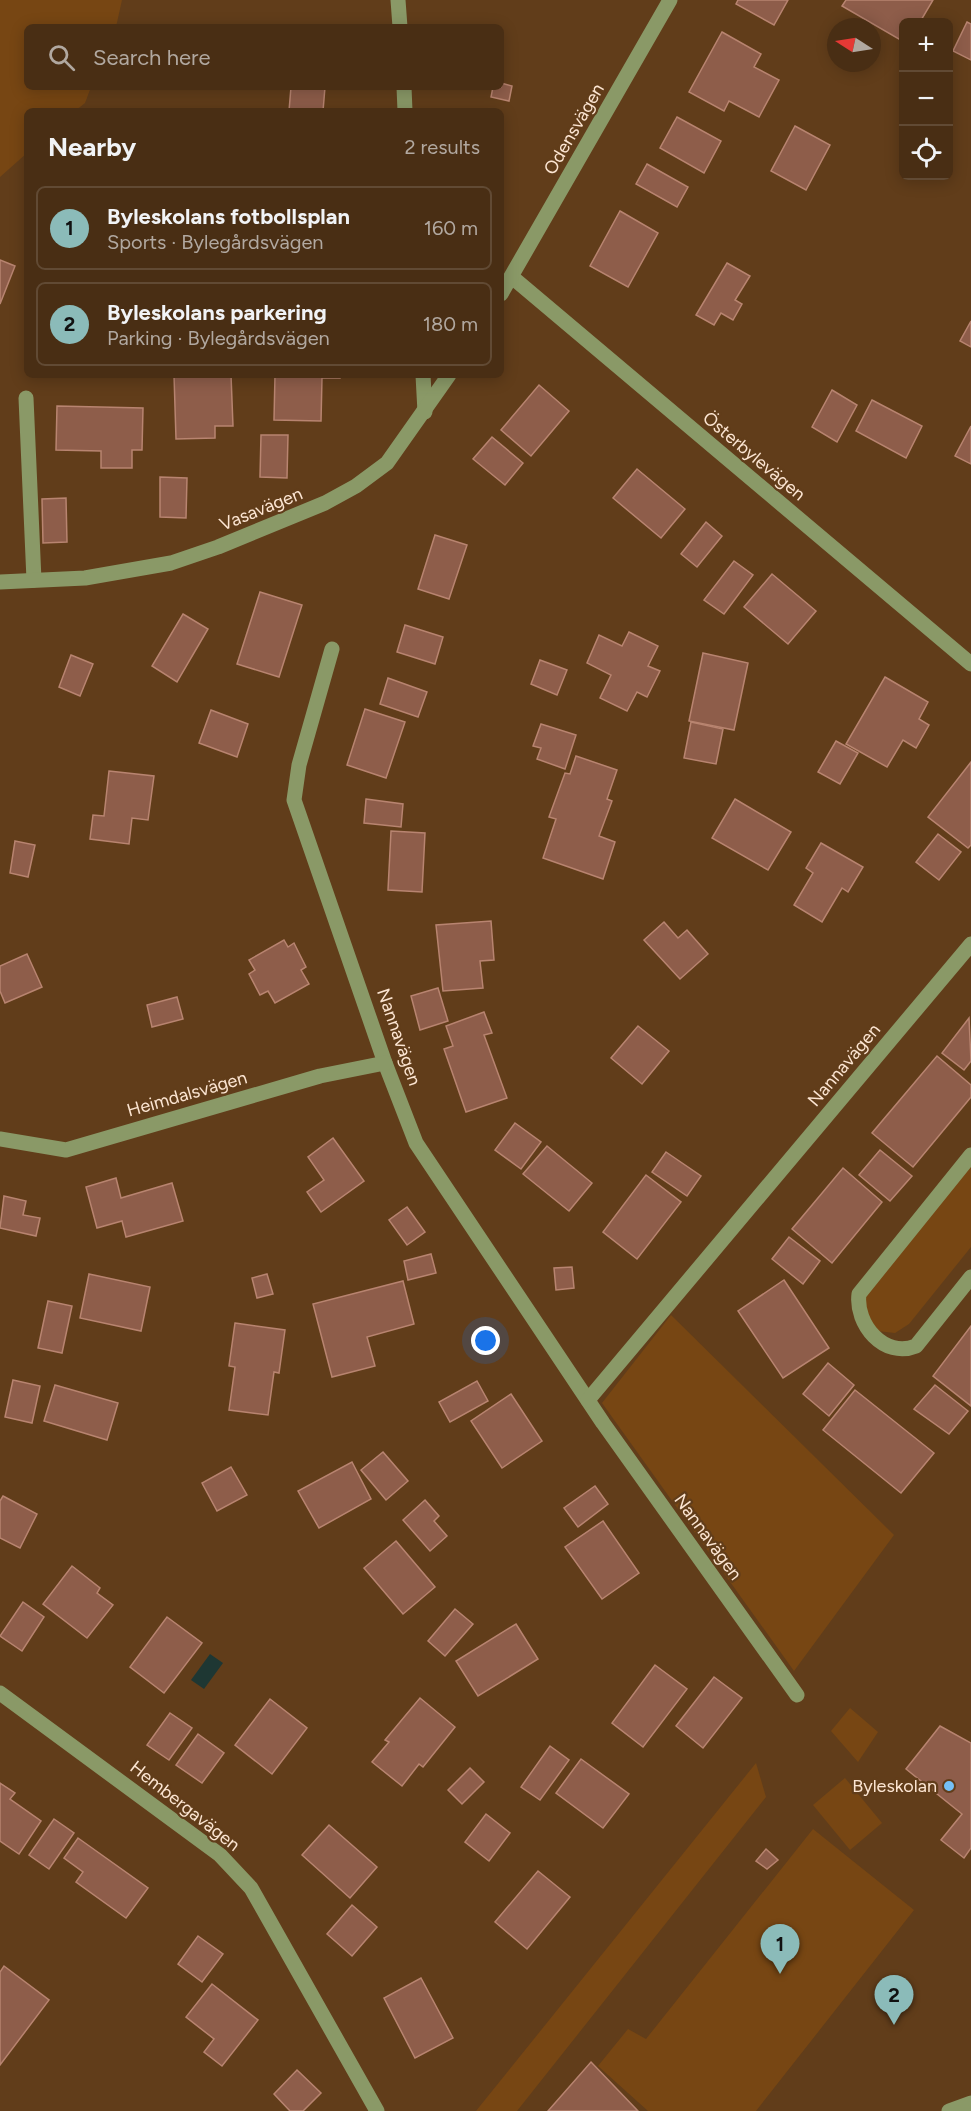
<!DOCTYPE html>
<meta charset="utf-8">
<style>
:root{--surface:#492e14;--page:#50361d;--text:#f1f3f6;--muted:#b1a8a0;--line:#614a34;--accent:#8bbbb9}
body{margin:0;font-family:Figtree,sans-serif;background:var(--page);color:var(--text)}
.controls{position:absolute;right:18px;top:18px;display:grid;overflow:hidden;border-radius:9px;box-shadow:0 3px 15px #0003}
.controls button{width:54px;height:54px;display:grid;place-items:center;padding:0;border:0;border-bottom:2px solid var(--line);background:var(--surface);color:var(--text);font:30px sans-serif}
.compass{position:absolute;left:827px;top:18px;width:54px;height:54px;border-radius:50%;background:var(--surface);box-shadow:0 3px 15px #0003;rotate:282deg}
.you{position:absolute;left:486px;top:1341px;width:21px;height:21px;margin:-15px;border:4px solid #fff;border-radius:50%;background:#1a73e8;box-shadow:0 0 0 9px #1a73e833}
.badge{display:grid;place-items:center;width:39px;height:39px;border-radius:50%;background:var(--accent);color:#111;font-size:20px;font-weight:700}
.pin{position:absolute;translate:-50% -50px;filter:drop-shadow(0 2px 3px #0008)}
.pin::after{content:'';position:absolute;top:32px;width:21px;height:18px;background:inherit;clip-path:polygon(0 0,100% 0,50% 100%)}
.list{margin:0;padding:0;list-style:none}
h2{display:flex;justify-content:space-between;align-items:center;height:78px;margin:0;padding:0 24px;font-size:26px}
h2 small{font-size:20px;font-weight:400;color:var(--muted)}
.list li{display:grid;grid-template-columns:39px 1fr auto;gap:18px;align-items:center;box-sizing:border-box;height:84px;margin:0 12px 12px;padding:0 12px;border:2px solid var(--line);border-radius:9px}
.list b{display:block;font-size:22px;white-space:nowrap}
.list p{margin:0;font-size:20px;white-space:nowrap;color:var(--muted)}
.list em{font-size:20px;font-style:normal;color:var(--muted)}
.icon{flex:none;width:33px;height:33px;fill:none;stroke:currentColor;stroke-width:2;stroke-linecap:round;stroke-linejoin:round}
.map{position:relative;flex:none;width:971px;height:2111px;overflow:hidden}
.search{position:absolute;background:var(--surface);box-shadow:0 3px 15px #0003;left:24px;top:24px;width:480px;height:66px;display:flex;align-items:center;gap:15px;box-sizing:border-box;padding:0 21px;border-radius:9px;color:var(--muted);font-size:22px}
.panel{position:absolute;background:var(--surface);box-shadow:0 3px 15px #0003;left:24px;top:108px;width:480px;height:270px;border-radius:9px}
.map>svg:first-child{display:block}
.green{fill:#774613}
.water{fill:#1e3733}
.building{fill:#8e5d4a;stroke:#b88470;stroke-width:1.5}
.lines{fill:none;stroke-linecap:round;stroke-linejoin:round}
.minor{stroke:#8a9967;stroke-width:15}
.poi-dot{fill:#75c0f6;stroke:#613d1a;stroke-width:2}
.labels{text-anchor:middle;stroke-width:4.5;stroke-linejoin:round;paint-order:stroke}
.street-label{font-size:18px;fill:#fce5d2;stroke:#613d1a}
.poi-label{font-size:18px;fill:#fce5d2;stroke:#613d1a;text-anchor:end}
</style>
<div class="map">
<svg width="971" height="2111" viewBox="0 0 971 2111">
<rect width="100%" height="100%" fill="#613d1a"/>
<g class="green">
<polygon points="0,0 122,0 116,27 27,27 27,87 91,87 85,103 75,111 27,111 27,153 0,177"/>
<polygon points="971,1155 971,1247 909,1324 895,1333 868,1330 859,1294"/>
<polygon points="671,1315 894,1535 794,1671 602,1403"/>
<polygon points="850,1708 878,1732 858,1762 831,1731"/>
<polygon points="756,1763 766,1797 517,2111 476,2111"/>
<polygon points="845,1778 882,1823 850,1850 813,1805"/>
<polygon points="813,1829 914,1910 756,2111 648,2111 598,2066 628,2029 646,2039"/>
</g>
<polygon class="water" points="210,1654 223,1663 204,1689 191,1680"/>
<g class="building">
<polygon points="738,0 788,0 774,25 736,4"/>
<polygon points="846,0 933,0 920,22 904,22 904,42 842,6"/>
<polygon points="967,22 971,24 971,60 953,51"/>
<polygon points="722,32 761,54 754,67 779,80 759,117 729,101 724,111 689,92"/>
<polygon points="501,83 512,86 509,101 491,97 493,87 501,87"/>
<polygon points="291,87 325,87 323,111 289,111"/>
<polygon points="677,117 721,141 704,173 660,148"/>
<polygon points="795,126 830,145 806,190 771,171"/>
<polygon points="647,164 688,187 677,207 636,184"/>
<polygon points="620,211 658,233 628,287 590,266"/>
<polygon points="0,260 15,266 0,304"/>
<polygon points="727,263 750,276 735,300 742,304 733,320 721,313 714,325 696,315"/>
<polygon points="971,321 971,347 960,341"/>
<polygon points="174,375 231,375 233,426 215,426 215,438 176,439"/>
<polygon points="275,375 340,375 340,378 322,378 321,421 274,420"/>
<polygon points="539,385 569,411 531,456 501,430"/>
<polygon points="832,390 857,405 837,442 812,427"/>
<polygon points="872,400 922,426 906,458 856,431"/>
<polygon points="57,406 143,408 142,450 132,450 132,468 101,468 101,451 56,450"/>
<polygon points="971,426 971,464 955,456"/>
<polygon points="261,435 288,435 287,478 260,477"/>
<polygon points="492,437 523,463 505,485 473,459"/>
<polygon points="637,469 685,509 661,538 613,498"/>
<polygon points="160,477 187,478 186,518 160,517"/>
<polygon points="66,498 67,542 43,543 42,499"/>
<polygon points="706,522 722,536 697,567 681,554"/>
<polygon points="435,535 467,545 449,599 418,589"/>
<polygon points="734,561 753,575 724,614 704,600"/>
<polygon points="772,574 816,611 788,644 744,607"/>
<polygon points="260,592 302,605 279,677 237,664"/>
<polygon points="183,614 208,629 177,682 152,666"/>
<polygon points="405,625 443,637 435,664 397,652"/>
<polygon points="629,632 658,646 648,666 660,671 647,697 637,692 627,711 600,698 611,675 587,663 599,635 622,646"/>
<polygon points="703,653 748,663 734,730 689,721"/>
<polygon points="71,655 93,664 80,696 59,687"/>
<polygon points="540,660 567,670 557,695 531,684"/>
<polygon points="885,677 928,702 919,719 929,725 916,748 903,740 887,767 846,744"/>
<polygon points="388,678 427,692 418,717 380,704"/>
<polygon points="365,709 405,722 386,778 347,765"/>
<polygon points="211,710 248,724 237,757 199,743"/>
<polygon points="691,722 723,729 716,764 684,758"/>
<polygon points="541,724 576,735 565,769 537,759 541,748 533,746"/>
<polygon points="836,741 858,753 840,784 818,772"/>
<polygon points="576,756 617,770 607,799 612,801 599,836 615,842 603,879 543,858 556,819 549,817 565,773 570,774"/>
<polygon points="971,762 971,845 968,848 928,817"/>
<polygon points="109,771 154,776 148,820 132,818 129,844 90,839 93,815 104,816"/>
<polygon points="366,799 403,804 401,827 364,823"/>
<polygon points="735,799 791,832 768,870 712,838"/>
<polygon points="391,831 425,833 422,892 388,890"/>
<polygon points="938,834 961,852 939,880 916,862"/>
<polygon points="15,841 35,845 28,877 10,873"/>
<polygon points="821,843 863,867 848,892 842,888 822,922 794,905 813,873 806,868"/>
<polygon points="491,921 494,960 480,961 483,988 443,991 436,925"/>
<polygon points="664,922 678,938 687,930 708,954 680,979 644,940"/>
<polygon points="284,940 288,947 294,943 306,967 301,970 309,984 275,1003 268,991 260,995 249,974 255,970 249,960"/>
<polygon points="27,954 42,987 5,1003 0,991 0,966"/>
<polygon points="438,988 448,1021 420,1030 411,996"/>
<polygon points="177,997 183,1019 152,1027 147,1005"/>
<polygon points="484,1012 492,1033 484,1035 507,1098 466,1112 444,1049 453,1046 446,1026"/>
<polygon points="969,1018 971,1061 964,1070 942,1053"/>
<polygon points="638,1026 669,1051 642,1084 611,1058"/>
<polygon points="937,1056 971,1085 971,1097 913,1167 872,1133"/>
<polygon points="515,1123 541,1142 521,1169 495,1150"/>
<polygon points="333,1138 364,1181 321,1212 307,1192 324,1180 308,1157"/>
<polygon points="547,1146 592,1183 569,1211 523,1174"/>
<polygon points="880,1150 912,1176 890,1201 859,1175"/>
<polygon points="666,1152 701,1176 687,1196 652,1172"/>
<polygon points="843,1168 882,1202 832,1263 792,1229"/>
<polygon points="646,1175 681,1202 637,1259 603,1232"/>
<polygon points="116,1178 121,1198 172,1183 183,1221 126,1237 122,1221 97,1228 86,1187"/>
<polygon points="4,1196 26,1201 23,1215 40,1218 36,1236 0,1228"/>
<polygon points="407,1207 425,1232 407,1245 389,1220"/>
<polygon points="789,1237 820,1261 803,1284 772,1259"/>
<polygon points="431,1254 436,1273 408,1280 404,1261"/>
<polygon points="572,1267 574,1288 556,1290 554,1268"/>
<polygon points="89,1274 150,1287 141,1331 80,1318"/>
<polygon points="267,1274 273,1294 257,1298 252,1278"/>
<polygon points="784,1280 829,1348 783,1378 738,1311"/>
<polygon points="403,1281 414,1324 367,1337 375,1366 332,1377 313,1304"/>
<polygon points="48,1301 72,1306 62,1353 38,1348"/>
<polygon points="235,1323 285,1330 279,1373 274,1372 268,1415 229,1410 235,1367 229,1366"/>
<polygon points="971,1326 971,1406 933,1376"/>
<polygon points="828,1363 854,1385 829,1416 803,1394"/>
<polygon points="13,1380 40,1386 32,1423 5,1417"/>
<polygon points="477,1381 488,1401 450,1422 439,1402"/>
<polygon points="55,1385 118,1403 107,1440 44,1421"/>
<polygon points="935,1385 968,1411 949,1434 914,1409"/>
<polygon points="855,1390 934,1453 901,1493 823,1430"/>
<polygon points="511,1394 542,1441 502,1468 471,1421"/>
<polygon points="383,1452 408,1481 386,1500 361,1470"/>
<polygon points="352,1462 371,1499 319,1528 298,1491"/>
<polygon points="231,1467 247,1495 217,1511 202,1483"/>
<polygon points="595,1486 608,1504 578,1527 564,1508"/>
<polygon points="3,1496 37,1514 20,1548 0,1538 0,1501"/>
<polygon points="425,1500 439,1516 434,1521 447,1536 430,1551 403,1520"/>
<polygon points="603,1521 639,1573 602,1599 565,1547"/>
<polygon points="396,1541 435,1587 403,1614 364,1568"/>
<polygon points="72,1566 100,1588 97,1593 113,1605 87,1638 43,1604"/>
<polygon points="23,1602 44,1617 22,1651 0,1636"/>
<polygon points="455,1609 473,1624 445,1656 428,1641"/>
<polygon points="167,1617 202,1643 164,1693 130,1667"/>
<polygon points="516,1624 538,1659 478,1696 456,1661"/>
<polygon points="655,1665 687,1689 643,1747 612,1723"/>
<polygon points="714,1677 742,1698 703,1748 676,1726"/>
<polygon points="420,1698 455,1727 423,1767 419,1764 402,1786 372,1762 389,1742 385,1740"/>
<polygon points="270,1699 307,1728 272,1774 235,1745"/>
<polygon points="170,1713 192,1728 169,1760 147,1745"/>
<polygon points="940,1726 971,1743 971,1848 964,1858 941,1840 962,1814 906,1769"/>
<polygon points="198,1734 224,1753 202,1783 176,1765"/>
<polygon points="550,1746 569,1760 540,1800 521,1787"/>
<polygon points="581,1759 629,1794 603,1828 556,1793"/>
<polygon points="470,1768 484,1782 462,1804 448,1790"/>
<polygon points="0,1783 15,1793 10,1799 41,1821 19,1854 0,1841"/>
<polygon points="486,1814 510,1833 489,1861 465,1842"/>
<polygon points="54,1819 74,1833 49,1869 29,1855"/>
<polygon points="329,1825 377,1867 350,1898 302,1855"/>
<polygon points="78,1838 148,1888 126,1918 76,1882 83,1872 64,1858"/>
<polygon points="766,1849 778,1860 767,1869 756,1861"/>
<polygon points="538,1871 570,1897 527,1949 495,1922"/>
<polygon points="352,1905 377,1927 352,1956 327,1934"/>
<polygon points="198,1936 223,1954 202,1982 178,1964"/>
<polygon points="4,1966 49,2000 0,2065 0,1972"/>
<polygon points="421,1978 453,2038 415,2058 384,1998"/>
<polygon points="212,1984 258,2020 222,2066 204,2052 214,2039 186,2017"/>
<polygon points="591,2062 638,2111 548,2111"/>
<polygon points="297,2070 321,2093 303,2111 290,2111 274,2094"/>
</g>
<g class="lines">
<g class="minor">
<polyline points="398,0 400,27"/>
<polyline points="404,87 405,111"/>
<polyline points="512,277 971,664"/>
<polyline points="501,294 670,0"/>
<polyline points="423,375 425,412"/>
<polyline points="26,398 34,580"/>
<polyline points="0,582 85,578 171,563 218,547 325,503 356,486 387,463 449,375"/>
<polyline points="332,649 299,765 294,800 385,1063 416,1143 603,1423 797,1695"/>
<polyline points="0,1139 66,1150 320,1076 385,1063"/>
<path d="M971 1155 859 1294C855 1324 884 1359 916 1346L971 1277"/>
<polyline points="588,1400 971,944"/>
<polyline points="0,1693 220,1855 251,1888 377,2111"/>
<polyline points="949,2111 971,2103"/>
</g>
</g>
<circle class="poi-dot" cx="949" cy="1786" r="6"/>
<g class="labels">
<g class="street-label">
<text transform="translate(574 129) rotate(-60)" y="6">Odensvägen</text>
<text transform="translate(754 456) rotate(40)" y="6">Österbylevägen</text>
<text transform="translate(261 509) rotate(-22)" y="6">Vasavägen</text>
<text transform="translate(399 1037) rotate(71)" y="6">Nannavägen</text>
<text transform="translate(844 1065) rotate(-50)" y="6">Nannavägen</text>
<text transform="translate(187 1094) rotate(-16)" y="6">Heimdalsvägen</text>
<text transform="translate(708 1537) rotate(54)" y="6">Nannavägen</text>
<text transform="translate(185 1806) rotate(38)" y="6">Hembergavägen</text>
</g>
<g class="poi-label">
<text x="937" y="1792">Byleskolan</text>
</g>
</g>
</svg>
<div class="controls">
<button>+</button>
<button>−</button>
<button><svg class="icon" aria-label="locate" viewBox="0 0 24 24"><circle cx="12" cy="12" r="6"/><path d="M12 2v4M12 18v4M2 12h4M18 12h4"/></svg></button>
</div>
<svg class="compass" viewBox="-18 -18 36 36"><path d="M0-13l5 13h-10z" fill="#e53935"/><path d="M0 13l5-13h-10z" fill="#b1a8a0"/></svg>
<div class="you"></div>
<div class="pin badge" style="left:780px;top:1974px">1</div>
<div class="pin badge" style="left:894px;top:2025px">2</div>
<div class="search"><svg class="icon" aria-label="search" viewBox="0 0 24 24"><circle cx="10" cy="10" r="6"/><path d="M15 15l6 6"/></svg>Search here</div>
<section class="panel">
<h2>Nearby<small>2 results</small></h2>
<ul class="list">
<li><span class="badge">1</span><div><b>Byleskolans fotbollsplan</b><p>Sports · Bylegårdsvägen</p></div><em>160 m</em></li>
<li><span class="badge">2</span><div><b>Byleskolans parkering</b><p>Parking · Bylegårdsvägen</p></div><em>180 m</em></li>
</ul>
</section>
</div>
